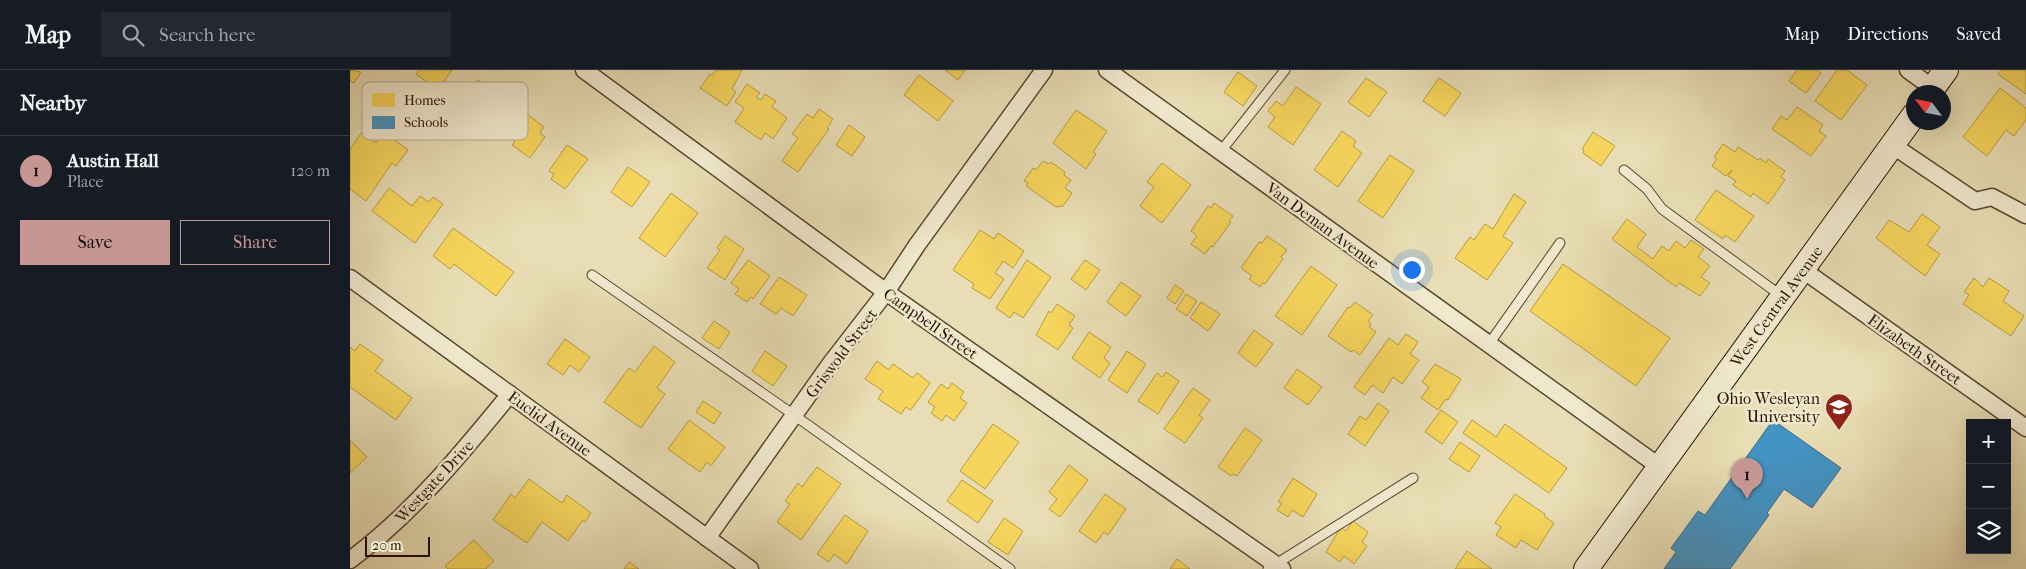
<!DOCTYPE html>
<meta charset="utf-8">
<style>
:root{--surface:#171b24;--page:#242831;--text:#f1f3f6;--muted:#9ea1a6;--line:#363941;--accent:#c59692}
body{margin:0;font-family:"IM FELL French Canon",serif;background:var(--page);color:var(--text)}
.controls{position:absolute;right:15px;bottom:15px;display:grid;overflow:hidden;border-radius:0px;box-shadow:0 5px 20px #0002}
.controls button{width:45px;height:45px;display:grid;place-items:center;padding:0;border:0;border-bottom:1px solid var(--line);background:var(--surface);color:var(--text);font:25px sans-serif}
.compass{position:absolute;left:1556px;top:15px;width:45px;height:45px;border-radius:50%;background:var(--surface);box-shadow:0 5px 20px #0002;rotate:302deg}
.scale{position:absolute;left:15px;bottom:12px;width:65px;box-sizing:border-box;padding-left:5px;border:2px solid #2c1302;border-top:0;font-size:14px;line-height:18px;white-space:nowrap;color:#2c1302;-webkit-text-stroke:4px #f0e9ce;paint-order:stroke}
.you{position:absolute;left:1061px;top:199px;width:18px;height:18px;margin:-12px;border:4px solid #fff;border-radius:50%;background:#1a73e8;box-shadow:0 0 0 8px #1a73e833}
.badge{display:grid;place-items:center;width:32px;height:32px;border-radius:50%;background:var(--accent);color:#111;font-size:16px;font-weight:700}
.pin{position:absolute;translate:-50% -41px;filter:drop-shadow(0 1px 2px #0008)}
.pin::after{content:'';position:absolute;top:26px;width:18px;height:15px;background:inherit;clip-path:polygon(0 0,100% 0,50% 100%)}
.list{margin:0;padding:0;list-style:none}
h2{display:flex;justify-content:space-between;align-items:center;height:65px;margin:0;padding:0 20px;font-size:21px}
h2 small{font-size:16px;font-weight:400;color:var(--muted)}
.list li{display:grid;grid-template-columns:32px 1fr auto;gap:15px;align-items:center;box-sizing:border-box;height:70px;padding:0 20px;border-top:1px solid var(--line)}
.list b{display:block;font-size:19px;white-space:nowrap}
.list p{margin:0;font-size:16px;white-space:nowrap;color:var(--muted)}
.list em{font-size:16px;font-style:normal;color:var(--muted)}
.actions{display:flex;gap:10px;padding:15px 20px}
.actions a{flex:1;padding:11px 0;border:1px solid var(--accent);border-radius:0px;text-align:center;font-size:18px;color:var(--accent)}
.actions .main{background:var(--accent);color:#111}
.icon{flex:none;width:28px;height:28px;fill:none;stroke:currentColor;stroke-width:2;stroke-linecap:round;stroke-linejoin:round}
.map{position:relative;flex:none;width:1676px;height:499px;overflow:hidden}
header{display:flex;align-items:center;gap:30px;box-sizing:border-box;height:70px;padding:0 25px;background:var(--surface);border-bottom:1px solid var(--line)}
header strong{font-size:24px}
nav{display:flex;gap:28px;margin-inline-start:auto;font-size:18px}
.search{width:350px;height:45px;background:var(--page);display:flex;align-items:center;gap:12px;box-sizing:border-box;padding:0 18px;border-radius:0px;color:var(--muted);font-size:19px}
main{display:flex}
aside{flex:1;background:var(--surface)}
.map>svg:first-child{display:block}
.homes{fill:#f6d55c;stroke:#b99b41}
.schools{fill:#4393c3;stroke:#3c6d89}
.lines{fill:none;stroke-linecap:round;stroke-linejoin:round}
.lane-casing{stroke:#5b462e;stroke-width:11}
.street-casing{stroke:#5b462e;stroke-width:19}
.secondary-casing{stroke:#2c1302;stroke-width:26}
.lane{stroke:#f0e9ce;stroke-width:9}
.street{stroke:#f0e9ce;stroke-width:16}
.secondary{stroke:#f0e9ce;stroke-width:24}
.labels{text-anchor:middle;stroke-width:5;stroke-linejoin:round;paint-order:stroke}
.street-label{font-size:16px;fill:#2c1302;stroke:#f0e9ce}
.poi-label{font-size:16px;fill:#2c1302;stroke:#f0e9ce;text-anchor:end}
.key{fill:#f0e9ce;stroke:#b5a991;stroke-width:1}
.key-label{font-size:14px;fill:#2c1302}
</style>
<header>
<strong>Map</strong>
<div class="search"><svg class="icon" aria-label="search" viewBox="0 0 24 24"><circle cx="10" cy="10" r="6"/><path d="M15 15l6 6"/></svg>Search here</div>
<nav><a>Map</a><a>Directions</a><a>Saved</a></nav>
</header>
<main>
<aside>
<h2>Nearby<small></small></h2>
<ul class="list">
<li><span class="badge">1</span><div><b>Austin Hall</b><p>Place</p></div><em>120 m</em></li>
</ul>
<div class="actions"><a class="main">Save</a><a>Share</a></div>
</aside>
<div class="map">
<svg width="1676" height="499" viewBox="0 0 1676 499">
<rect width="100%" height="100%" fill="#e8ddb4"/>
<filter id="stains"><feTurbulence type="fractalNoise" baseFrequency=".004" numOctaves="4"/><feColorMatrix values="0 0 0 0 .2 0 0 0 0 .09 0 0 0 0 .02 0 0 0 .5 -.17"/></filter>
<radialGradient id="worn" r=".72"><stop offset=".6" stop-color="#630" stop-opacity="0"/><stop offset="1" stop-color="#630" stop-opacity=".3"/></radialGradient>
<g class="homes">
<polygon points="0,0 11,2 4,13 0,11"/>
<polygon points="69,0 102,0 88,20 66,4"/>
<polygon points="366,0 392,0 382,19 386,22 377,36 350,18 360,4 362,5"/>
<polygon points="595,0 615,0 608,10"/>
<polygon points="1447,0 1467,0 1471,3 1456,23 1439,11"/>
<polygon points="1487,0 1497,0 1517,15 1491,50 1465,31"/>
<polygon points="1651,0 1676,0 1676,24 1648,4"/>
<polygon points="888,2 907,16 893,36 874,22"/>
<polygon points="569,5 603,31 588,51 554,25"/>
<polygon points="1016,8 1037,22 1019,47 998,32"/>
<polygon points="1089,8 1111,23 1095,46 1073,31"/>
<polygon points="128,10 144,21 141,25 157,37 146,52 130,40 125,47 108,34"/>
<polygon points="397,14 410,23 406,27 411,30 415,24 426,31 422,37 437,48 423,69 415,63 411,70 385,52 394,38 385,32"/>
<polygon points="946,17 971,34 943,75 918,57 925,47 918,41 926,31 933,36"/>
<polygon points="1650,18 1676,38 1676,50 1664,66 1656,60 1637,86 1613,67"/>
<polygon points="1447,37 1473,55 1469,61 1476,66 1461,86 1422,59 1431,46 1437,50"/>
<polygon points="469,39 483,49 477,58 479,59 448,102 432,91 448,68 442,64 457,44 463,48"/>
<polygon points="726,40 757,61 743,82 746,84 736,99 703,73"/>
<polygon points="177,44 194,57 190,63 195,67 180,88 162,75 165,71 160,68"/>
<polygon points="499,55 515,67 502,86 486,75"/>
<polygon points="992,61 1006,71 1003,76 1012,83 988,117 964,100"/>
<polygon points="12,62 26,73 34,62 58,80 46,96 42,93 16,131 0,119 0,79"/>
<polygon points="1243,62 1265,76 1251,96 1233,83 1234,80 1232,79"/>
<polygon points="1373,74 1385,82 1388,77 1408,90 1410,88 1416,93 1418,89 1435,101 1431,107 1435,110 1418,134 1403,123 1401,127 1383,115 1386,111 1378,106 1382,100 1376,106 1362,96 1367,89 1364,87"/>
<polygon points="217,75 238,89 215,119 201,109 204,104 199,101"/>
<polygon points="1040,85 1064,101 1033,148 1008,131"/>
<polygon points="693,91 699,94 701,92 715,102 714,105 721,110 715,118 722,123 713,136 706,137 676,116 678,113 674,111 683,98 686,100"/>
<polygon points="812,93 841,115 812,153 790,136 804,117 797,112"/>
<polygon points="278,97 300,112 282,137 261,122"/>
<polygon points="39,118 62,136 70,126 79,132 83,127 93,134 65,173 22,141"/>
<polygon points="1366,120 1404,146 1385,172 1375,165 1373,169 1345,150"/>
<polygon points="321,123 348,143 315,187 289,168"/>
<polygon points="1164,124 1176,132 1153,166 1163,173 1137,210 1105,188 1120,167 1124,170 1135,154 1143,159"/>
<polygon points="864,133 883,146 879,151 881,152 863,177 861,176 855,184 841,174 847,166 841,161 858,136 861,138"/>
<polygon points="1572,144 1590,157 1577,175 1590,184 1575,206 1526,168 1539,150 1559,162"/>
<polygon points="1277,149 1296,164 1287,177 1303,189 1312,176 1319,181 1326,171 1335,178 1341,170 1354,179 1348,187 1360,196 1351,207 1360,213 1350,226 1329,213 1326,217 1262,169"/>
<polygon points="103,158 164,202 146,226 104,194 100,199 83,186"/>
<polygon points="630,160 644,169 648,163 674,181 663,198 653,191 645,203 654,209 640,229 622,218 624,214 603,200"/>
<polygon points="375,166 394,179 375,210 357,198 370,180 367,178"/>
<polygon points="917,166 937,180 931,187 933,189 915,214 913,213 910,217 899,209 902,206 891,198 909,172 912,173"/>
<polygon points="398,190 420,206 403,229 401,227 397,232 385,224 389,219 381,213"/>
<polygon points="677,190 701,207 673,248 664,242 660,248 646,238"/>
<polygon points="735,190 750,200 736,220 721,209"/>
<polygon points="1213,194 1320,268 1286,316 1180,241"/>
<polygon points="961,196 987,215 952,265 925,246"/>
<polygon points="429,207 457,225 443,246 431,238 426,244 410,234"/>
<polygon points="1624,208 1633,217 1639,208 1659,221 1653,231 1674,246 1661,266 1613,234 1619,225 1614,222"/>
<polygon points="771,212 791,226 776,246 757,232"/>
<polygon points="825,215 834,221 825,234 817,228"/>
<polygon points="836,224 847,231 837,246 826,239"/>
<polygon points="851,232 870,244 858,261 840,248"/>
<polygon points="1005,232 1023,245 1018,251 1021,254 1019,257 1026,262 1010,285 1003,280 1001,282 978,266 998,237 1000,238"/>
<polygon points="707,234 725,246 719,255 723,258 708,280 686,265 699,241 701,243"/>
<polygon points="364,251 380,262 369,279 352,268"/>
<polygon points="904,260 923,274 906,297 888,283"/>
<polygon points="739,262 761,277 754,288 760,293 750,308 722,288"/>
<polygon points="1056,264 1068,272 1060,284 1069,290 1052,314 1043,307 1033,323 1022,315 1015,325 1004,317 1039,268 1048,275"/>
<polygon points="215,269 240,287 229,302 220,295 213,305 197,294"/>
<polygon points="10,274 33,290 25,301 62,328 46,350 0,317 0,277 5,281"/>
<polygon points="304,276 325,292 307,318 315,324 291,358 254,332 279,298 285,302"/>
<polygon points="415,281 437,296 423,316 402,301"/>
<polygon points="777,281 796,294 777,323 758,310"/>
<polygon points="527,291 539,300 543,294 563,308 567,303 580,313 561,340 556,337 551,344 528,329 533,321 515,309"/>
<polygon points="1085,294 1111,309 1098,330 1096,329 1088,340 1071,328 1079,317 1072,312"/>
<polygon points="947,299 972,317 958,335 934,318"/>
<polygon points="816,302 829,311 808,344 788,331 807,303 812,307"/>
<polygon points="602,313 614,322 610,328 617,333 604,351 596,345 592,351 581,343 585,337 578,332 591,314 598,319"/>
<polygon points="843,318 860,330 849,345 853,348 835,373 814,359"/>
<polygon points="353,331 371,343 364,354 346,342"/>
<polygon points="1028,333 1039,341 1015,376 998,364 1010,346 1016,350"/>
<polygon points="1091,340 1108,352 1092,374 1075,362"/>
<polygon points="339,350 375,377 361,396 357,392 350,402 318,379"/>
<polygon points="1122,350 1146,367 1155,354 1217,398 1199,423 1113,363"/>
<polygon points="643,354 669,372 635,419 610,401"/>
<polygon points="895,358 912,370 887,406 883,404 881,406 868,397"/>
<polygon points="0,370 17,387 0,403"/>
<polygon points="1110,372 1130,386 1119,402 1099,389"/>
<polygon points="719,395 738,410 710,447 699,439 707,429 699,422"/>
<polygon points="467,397 491,414 451,470 427,452 440,434 435,431 448,413 452,417"/>
<polygon points="943,408 967,424 953,447 942,440 938,447 927,440 932,433 928,432"/>
<polygon points="179,409 212,433 217,425 241,443 235,452 233,450 218,471 192,452 177,473 143,450 161,424 165,428"/>
<polygon points="612,410 643,431 628,453 597,431"/>
<polygon points="755,424 776,439 758,465 754,462 746,473 729,461"/>
<polygon points="1165,424 1195,444 1194,446 1204,453 1187,480 1171,470 1166,478 1146,465 1151,457 1145,453"/>
<polygon points="495,445 518,461 497,494 484,484 479,492 467,484"/>
<polygon points="654,448 673,461 658,485 638,472"/>
<polygon points="1003,451 1018,462 1012,472 1017,476 1004,494 994,486 990,492 976,482 991,457 996,461"/>
<polygon points="124,470 144,491 136,499 98,499 95,496"/>
<polygon points="1117,481 1142,499 1105,499"/>
<polygon points="827,489 840,499 820,499"/>
<polygon points="279,492 289,499 274,499"/>
</g>
<polygon class="schools" points="1423,350 1491,398 1462,438 1434,419 1417,443 1419,445 1380,499 1314,499 1326,482 1321,478 1348,441 1355,445"/>
<g class="lines">
<g class="lane-casing">
<g id="lane">
<polyline points="871,81 935,0"/>
<polyline points="1274,100 1297,119 1312,139 1433,227"/>
<polyline points="242,205 444,345 660,499"/>
<polyline points="1139,274 1210,173"/>
<polyline points="918,499 1063,408"/>
</g>
</g>
<g class="street-casing">
<g id="street">
<polyline points="234,0 536,222 932,499"/>
<polyline points="757,0 1310,397"/>
<polyline points="1558,0 1583,18"/>
<polyline points="1542,75 1625,131 1642,127 1676,145"/>
<polyline points="1453,200 1676,358"/>
<polyline points="0,208 400,499"/>
<polyline points="357,468 481,293 536,222 567,175 694,0"/>
<path d="M0 490C62 444 111 384 160 324"/>
</g>
</g>
<g class="secondary-casing">
<g id="secondary">
<polyline points="1580,22 1596,0"/>
<polyline points="1236,499 1564,45"/>
</g>
</g>
<use href="#lane" class="lane"/>
<use href="#street" class="street"/>
<use href="#secondary" class="secondary"/>
</g>
<defs>
<g id="university-pin" transform="scale(1.4375)"><path d="M0 17L-7.5 6A9.5 9.5 0 1 1 7.5 6Z" fill="#8f2418" stroke="#f0e9ce"/><path d="M0-5L7-2L0 1L-7-2ZM-4 1L0 2.5L4 1V4Q0 6-4 4Z" fill="#fff"/></g>
</defs>
<g fill-rule="evenodd">
<use href="#university-pin" x="1489" y="337"/>
</g>
<g class="labels">
<g class="street-label">
<text transform="translate(973 155) rotate(36)" y="6">Van Deman Avenue</text>
<text transform="translate(1426 236) rotate(-54)" y="6">West Central Avenue</text>
<text transform="translate(581 253) rotate(35)" y="6">Campbell Street</text>
<text transform="translate(1565 279) rotate(35)" y="6">Elizabeth Street</text>
<text transform="translate(491 283) rotate(-53)" y="6">Griswold Street</text>
<text transform="translate(200 353) rotate(36)" y="6">Euclid Avenue</text>
<text transform="translate(84 411) rotate(-47)" y="6">Westgate Drive</text>
</g>
<g class="poi-label">
<text x="1470" y="334">Ohio Wesleyan<tspan x="1470" dy="18">University</tspan></text>
</g>
</g>
<rect x="12" y="12" width="166" height="58" rx="8" class="key"/>
<rect x="22" y="23" width="23" height="14" fill="#f6d55c"/>
<rect x="22" y="46" width="23" height="13" fill="#4393c3"/>
<g class="key-label">
<text x="54" y="35">Homes</text>
<text x="54" y="57">Schools</text>
</g>
<rect width="100%" height="100%" filter="url(#stains)"/>
<rect width="100%" height="100%" fill="url(#worn)"/>
</svg>
<div class="controls">
<button>+</button>
<button>−</button>
<button><svg class="icon" aria-label="layers" viewBox="0 0 24 24"><path d="M12 4l9 5-9 5-9-5zM3 14l9 5 9-5"/></svg></button>
</div>
<svg class="compass" viewBox="-18 -18 36 36"><path d="M0-13l5 13h-10z" fill="#e53935"/><path d="M0 13l5-13h-10z" fill="#9ea1a6"/></svg>
<div class="scale">20 m</div>
<div class="you"></div>
<div class="pin badge" style="left:1397px;top:429px">1</div>
</div>
</main>
